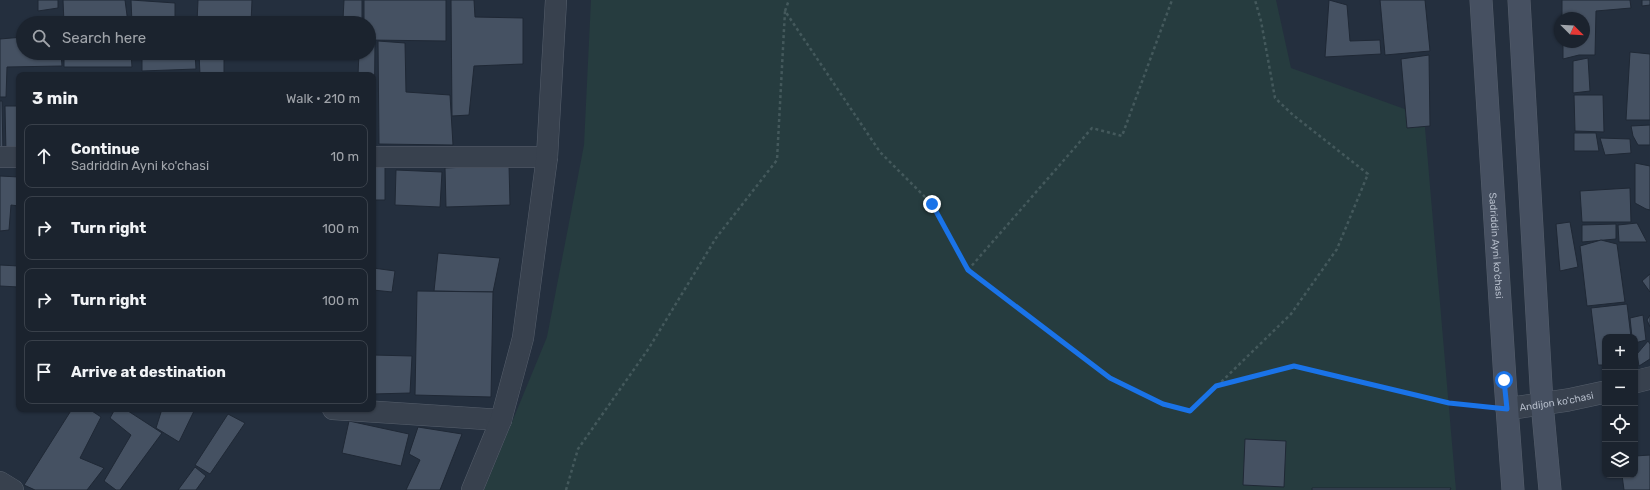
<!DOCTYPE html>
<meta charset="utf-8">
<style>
:root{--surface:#1b232e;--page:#282f3a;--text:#f1f3f6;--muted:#a0a4aa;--line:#39404a}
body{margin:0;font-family:Rubik,sans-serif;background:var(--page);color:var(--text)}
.controls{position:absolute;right:12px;bottom:12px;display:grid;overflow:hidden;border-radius:8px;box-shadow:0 1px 3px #0004}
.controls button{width:36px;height:36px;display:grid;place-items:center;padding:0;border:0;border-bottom:1px solid var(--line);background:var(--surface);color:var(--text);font:20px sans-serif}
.compass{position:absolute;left:1554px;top:12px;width:36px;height:36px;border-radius:50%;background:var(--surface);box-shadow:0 1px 3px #0004;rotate:114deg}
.stop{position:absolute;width:12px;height:12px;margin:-9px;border:3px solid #1a73e8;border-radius:50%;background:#fff}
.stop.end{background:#1a73e8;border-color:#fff;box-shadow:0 1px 4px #0008}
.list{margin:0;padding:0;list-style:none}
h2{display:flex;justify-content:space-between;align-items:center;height:52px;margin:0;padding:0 16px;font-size:17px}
h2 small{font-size:13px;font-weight:400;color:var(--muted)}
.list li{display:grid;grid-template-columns:26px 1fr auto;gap:12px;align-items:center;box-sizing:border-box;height:64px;margin:0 8px 8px;padding:0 8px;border:1px solid var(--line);border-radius:8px}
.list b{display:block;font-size:15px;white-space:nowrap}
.list p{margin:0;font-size:13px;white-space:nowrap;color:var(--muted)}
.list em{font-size:13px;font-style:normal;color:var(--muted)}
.icon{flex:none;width:22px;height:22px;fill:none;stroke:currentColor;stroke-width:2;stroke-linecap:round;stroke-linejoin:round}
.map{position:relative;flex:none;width:1650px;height:490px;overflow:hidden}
.search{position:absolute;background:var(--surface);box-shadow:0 1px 3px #0004;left:16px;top:16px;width:360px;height:44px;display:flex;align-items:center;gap:10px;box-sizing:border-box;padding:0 14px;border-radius:22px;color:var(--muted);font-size:15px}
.panel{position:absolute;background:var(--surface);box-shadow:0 1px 3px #0004;left:16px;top:72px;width:360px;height:340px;border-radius:8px}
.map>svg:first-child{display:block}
.green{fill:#263c3f}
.building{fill:#455162;stroke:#1f2835}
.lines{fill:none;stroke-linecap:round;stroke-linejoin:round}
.minor-casing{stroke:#565f6c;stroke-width:22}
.tertiary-casing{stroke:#565f6c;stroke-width:23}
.secondary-casing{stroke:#565f6c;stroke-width:23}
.path{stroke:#44595c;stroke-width:2.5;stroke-dasharray:3 3;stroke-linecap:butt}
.minor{stroke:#38414e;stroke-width:21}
.tertiary{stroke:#38414e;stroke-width:22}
.secondary{stroke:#465061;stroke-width:22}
.route{stroke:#1a73e8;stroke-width:5}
.labels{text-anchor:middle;stroke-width:3;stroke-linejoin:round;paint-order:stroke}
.street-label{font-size:10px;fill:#b4bcc9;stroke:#1d2633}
</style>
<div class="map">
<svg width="1650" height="490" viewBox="0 0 1650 490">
<rect width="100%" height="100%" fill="#242f3e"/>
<polygon class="green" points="591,0 1276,0 1291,68 1424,116 1456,490 484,490 547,337 584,145"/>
<g class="building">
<polygon points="38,0 58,0 58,8 38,11"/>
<polygon points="63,0 125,0 128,23 64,23"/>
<polygon points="131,0 175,3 175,23 132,23"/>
<polygon points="198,0 252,0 251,23 197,23"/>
<polygon points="344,0 362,0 362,23 290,23 291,18 343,20"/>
<polygon points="364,0 446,0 446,41 369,40 369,23 364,23"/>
<polygon points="451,0 474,0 475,17 523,18 523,64 474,66 469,115 452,116"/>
<polygon points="1329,0 1347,5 1350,41 1380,40 1381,54 1325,57"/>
<polygon points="1380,0 1425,0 1430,51 1385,55"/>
<polygon points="1562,0 1630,0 1631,8 1596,11 1595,55 1579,55 1563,59 1563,42 1584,42 1584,18 1562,18"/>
<polygon points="1642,0 1650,0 1650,5 1642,6"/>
<polygon points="23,37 23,53 61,53 62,66 7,67 6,97 0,97 0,39"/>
<polygon points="375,41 374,143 373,143 373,75 358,75 359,53 369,53 369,42"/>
<polygon points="378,41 405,43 406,92 450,95 453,145 379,144"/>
<polygon points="1630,52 1650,54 1650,120 1626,120"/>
<polygon points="64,53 131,53 132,67 64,67"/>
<polygon points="142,53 195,53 196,69 142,71"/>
<polygon points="199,53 224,53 224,75 200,75"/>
<polygon points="1429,55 1430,126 1407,128 1401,59"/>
<polygon points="1588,58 1590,91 1573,93 1573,61"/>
<polygon points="1574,95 1603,95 1604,132 1575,131"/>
<polygon points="0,101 2,101 3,155 0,154"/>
<polygon points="5,106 19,106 19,153 6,153"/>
<polygon points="1650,125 1650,145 1638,145 1633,136 1631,126"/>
<polygon points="1574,133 1596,133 1599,151 1574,151"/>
<polygon points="1600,138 1630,139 1631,153 1605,155"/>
<polygon points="1635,163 1650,166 1650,210 1646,209 1635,203"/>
<polygon points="509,165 510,205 446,207 445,168"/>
<polygon points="385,166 385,200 373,200 373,167"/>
<polygon points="396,170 442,172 440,207 395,205"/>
<polygon points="0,176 19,177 19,206 11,205 9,230 0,231"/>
<polygon points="1630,188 1631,222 1582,222 1580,191"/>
<polygon points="1570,222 1578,267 1560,271 1556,224"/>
<polygon points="1637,223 1647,242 1619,242 1618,225"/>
<polygon points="1616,224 1616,239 1582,242 1582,225"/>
<polygon points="1601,240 1617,244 1625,302 1587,306 1580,246"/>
<polygon points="438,253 500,258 493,292 434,291"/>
<polygon points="0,265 19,266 19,287 0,286"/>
<polygon points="373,268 395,271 392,292 373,290"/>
<polygon points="1650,274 1650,292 1642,281"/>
<polygon points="417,291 493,292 491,397 415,395"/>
<polygon points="1627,304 1631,337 1605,337 1605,365 1598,365 1591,308"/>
<polygon points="1643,315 1646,340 1635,343 1635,337 1632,337 1630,318"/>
<polygon points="1650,315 1650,327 1647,320"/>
<polygon points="1648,341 1650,344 1650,359 1639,366 1637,354"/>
<polygon points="373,355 412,356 410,393 373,394"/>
<polygon points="72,409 89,409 101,417 80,458 104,468 87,490 35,490 24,485"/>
<polygon points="115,409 125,409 162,433 120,490 116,490 104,481 131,435 110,418"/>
<polygon points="162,409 195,409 179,442 156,428"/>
<polygon points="228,414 245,423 210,474 195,465"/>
<polygon points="349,421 409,434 401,466 342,453"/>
<polygon points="418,427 462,434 440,490 406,490 420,460 409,454"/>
<polygon points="1245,439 1286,441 1284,487 1243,485"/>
<polygon points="1650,455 1650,490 1624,490 1622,475 1635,475 1635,456"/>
<polygon points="195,467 206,476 196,490 178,490"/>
<polygon points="1312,488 1451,488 1450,490 1312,490"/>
</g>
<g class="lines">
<g class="minor-casing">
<g id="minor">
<polyline points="0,157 19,157"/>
<polyline points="373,157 547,157"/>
<polyline points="333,409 501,420"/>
<polyline points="0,482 13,490"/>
<polyline points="472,490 501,420 523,338 547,157 556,0"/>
</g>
</g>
<g class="tertiary-casing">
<g id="tertiary">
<polyline points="1635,382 1650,378"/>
<path id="s1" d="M1507 409 1568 400 1605 392"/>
</g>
</g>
<g class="secondary-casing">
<g id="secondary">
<path id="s2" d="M1481 0 1505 380 1513 490"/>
<polyline points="1519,0 1542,403 1550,490"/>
</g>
</g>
<g class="path">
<polyline points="785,11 789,0"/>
<polyline points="968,270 1092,128 1122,136 1172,0"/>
<polyline points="1217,386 1291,314 1337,249 1368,174 1293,115 1275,98 1261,21 1255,0"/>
<polyline points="566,490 578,449 649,348 716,238 777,160 785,11 880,152 932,204 968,270 1110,378 1163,405 1190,411 1217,386 1294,366 1449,403 1485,406"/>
</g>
<use href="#minor" class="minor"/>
<use href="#tertiary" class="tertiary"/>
<use href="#secondary" class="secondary"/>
</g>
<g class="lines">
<polyline class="route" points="932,204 968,270 1110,378 1163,404 1190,411 1216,386 1294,366 1449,403 1507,409 1504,380"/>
</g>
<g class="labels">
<g class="street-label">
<text dy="4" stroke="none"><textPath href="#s2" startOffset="246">Sadriddin Ayni ko'chasi</textPath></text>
<text dy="4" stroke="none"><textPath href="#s1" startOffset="50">Andijon ko'chasi</textPath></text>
</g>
</g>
</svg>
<div class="controls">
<button>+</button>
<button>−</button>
<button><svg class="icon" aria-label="locate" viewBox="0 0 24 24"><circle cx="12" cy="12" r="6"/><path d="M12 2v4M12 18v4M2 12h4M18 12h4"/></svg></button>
<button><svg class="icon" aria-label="layers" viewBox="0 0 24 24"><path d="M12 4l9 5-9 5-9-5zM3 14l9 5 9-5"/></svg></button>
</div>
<svg class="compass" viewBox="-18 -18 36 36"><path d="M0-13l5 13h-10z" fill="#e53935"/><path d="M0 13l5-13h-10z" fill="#a0a4aa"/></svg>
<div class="stop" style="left:1504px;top:380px"></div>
<div class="stop end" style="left:932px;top:204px"></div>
<div class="search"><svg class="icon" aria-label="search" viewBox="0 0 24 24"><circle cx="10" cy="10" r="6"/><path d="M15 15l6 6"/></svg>Search here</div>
<section class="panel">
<h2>3 min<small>Walk · 210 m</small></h2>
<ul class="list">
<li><svg class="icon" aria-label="ahead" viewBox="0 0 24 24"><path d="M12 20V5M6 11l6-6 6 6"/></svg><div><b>Continue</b><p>Sadriddin Ayni ko'chasi</p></div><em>10 m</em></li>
<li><svg class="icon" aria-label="right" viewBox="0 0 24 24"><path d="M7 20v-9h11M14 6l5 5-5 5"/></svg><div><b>Turn right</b></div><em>100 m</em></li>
<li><svg class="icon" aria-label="right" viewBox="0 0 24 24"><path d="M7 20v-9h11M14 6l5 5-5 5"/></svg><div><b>Turn right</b></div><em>100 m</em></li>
<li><svg class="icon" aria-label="arrive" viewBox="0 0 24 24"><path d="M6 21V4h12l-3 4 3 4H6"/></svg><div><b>Arrive at destination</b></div></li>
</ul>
</section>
</div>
